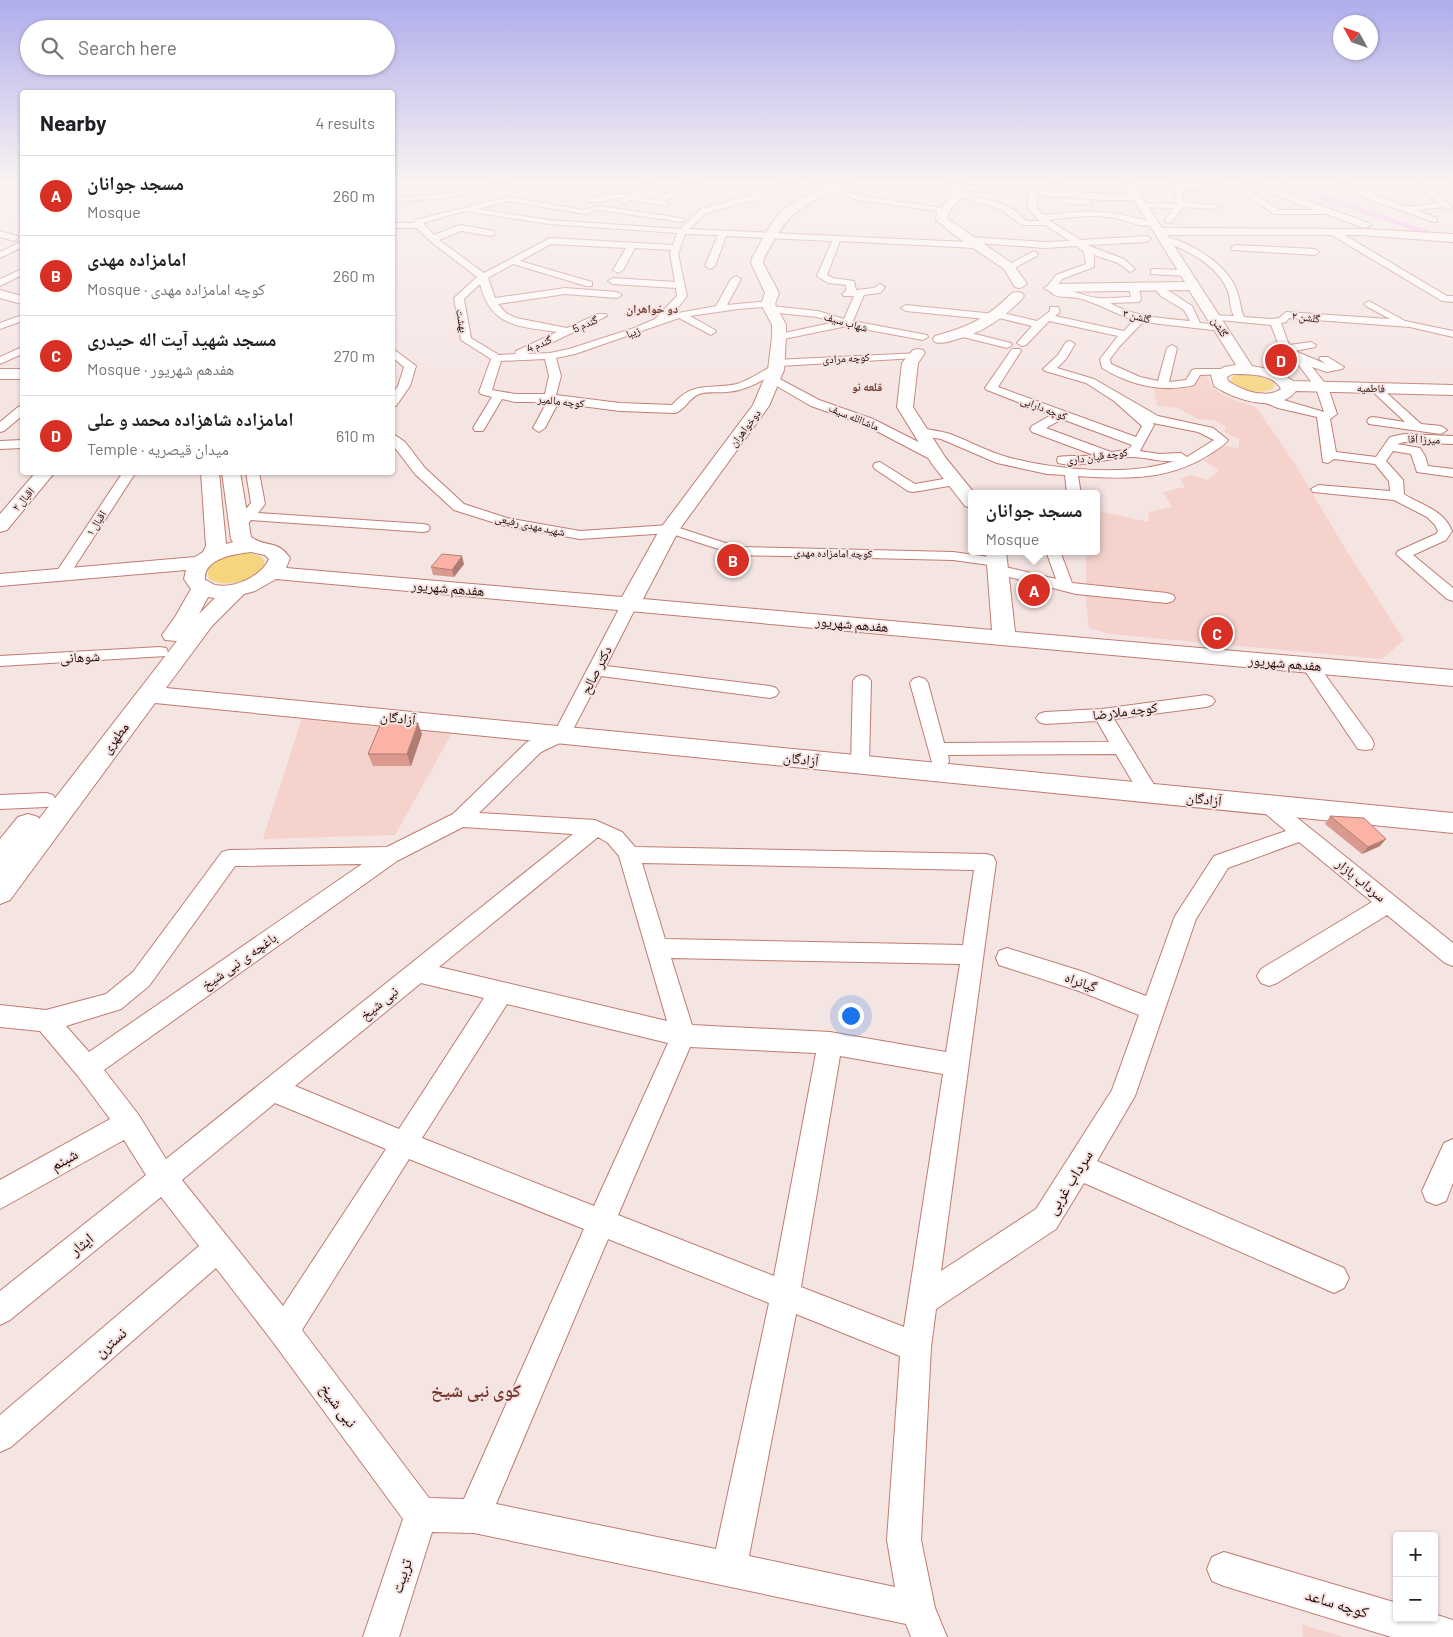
<!DOCTYPE html>
<meta charset="utf-8">
<style>
:root{--surface:#fff;--page:#f6f6f6;--text:#202124;--muted:#757577;--line:#e0e0e0;--accent:#d93025}
body{margin:0;font-family:Barlow,"Noto Naskh Arabic",sans-serif;background:var(--page);color:var(--text)}
.controls{position:absolute;right:15px;bottom:15px;display:grid;overflow:hidden;border-radius:5px;box-shadow:0 1px 4px #0004}
.controls button{width:45px;height:45px;display:grid;place-items:center;padding:0;border:0;border-bottom:1px solid var(--line);background:var(--surface);color:var(--text);font:25px sans-serif}
.compass{position:absolute;left:1333px;top:15px;width:45px;height:45px;border-radius:50%;background:var(--surface);box-shadow:0 1px 4px #0004;rotate:310deg}
.you{position:absolute;left:850px;top:1015px;width:18px;height:18px;margin:-12px;border:4px solid #fff;border-radius:50%;background:#1a73e8;box-shadow:0 0 0 8px #1a73e833}
.badge{display:grid;place-items:center;width:32px;height:32px;border-radius:50%;background:var(--accent);color:#fff;font-size:16px;font-weight:700}
.pin{position:absolute;translate:-50% -50%;border:2px solid #fff;box-shadow:0 1px 5px #0006}
.popup{position:absolute;left:968px;top:490px;width:132px;height:65px;box-sizing:border-box;display:grid;place-content:center;border-radius:5px;background:var(--surface);filter:drop-shadow(0 1px 4px #0005);font-size:16px;white-space:nowrap;color:var(--muted)}
.popup b{font-size:19px;color:var(--text)}
.popup::after{content:'';position:absolute;left:50%;top:100%;margin-left:-10px;border:10px solid transparent;border-top-color:var(--surface)}
.list{margin:0;padding:0;list-style:none}
h2{display:flex;justify-content:space-between;align-items:center;height:65px;margin:0;padding:0 20px;font-size:21px}
h2 small{font-size:16px;font-weight:400;color:var(--muted)}
.list li{display:grid;grid-template-columns:32px 1fr auto;gap:15px;align-items:center;box-sizing:border-box;height:80px;padding:0 20px;border-top:1px solid var(--line)}
.list b{display:block;font-size:19px;white-space:nowrap}
.list p{margin:0;font-size:16px;white-space:nowrap;color:var(--muted)}
.list em{font-size:16px;font-style:normal;color:var(--muted)}
.icon{flex:none;width:28px;height:28px;fill:none;stroke:currentColor;stroke-width:2;stroke-linecap:round;stroke-linejoin:round}
.map{position:relative;flex:none;width:1453px;height:1637px;overflow:hidden}
.search{position:absolute;background:var(--surface);box-shadow:0 1px 4px #0004;left:20px;top:20px;width:375px;height:55px;display:flex;align-items:center;gap:12px;box-sizing:border-box;padding:0 18px;border-radius:28px;color:var(--muted);font-size:19px}
.panel{position:absolute;background:var(--surface);box-shadow:0 1px 4px #0004;left:20px;top:90px;width:375px;height:385px;border-radius:5px}
.map>svg:first-child{display:block}
.built{fill:#f5d3cc}
.green{fill:#f5d57d}
.lines{fill:none;stroke-linecap:round;stroke-linejoin:round}
.canal{fill:#faa2f2;fill-rule:evenodd}
.street-casing{stroke:#c17c70;stroke-width:2}
.secondary-casing{stroke:#c17c70;stroke-width:2}
.street{fill:#fff;fill-rule:evenodd}
.secondary{fill:#fff;fill-rule:evenodd}
.wall{fill:#d9998e}
.shaded-wall{fill:#b07d74}
.building{fill:#fcb2a5;stroke:#b07d74}
.labels{text-anchor:middle;stroke-width:4;stroke-linejoin:round;paint-order:stroke}
.far-street-label{font-size:11px;fill:#230906;stroke:#f4e4e2}
.far-neighbourhood-label{font-size:12px;font-weight:bold;fill:#773930;stroke:#f4e4e2}
.street-label{font-size:14px;fill:#230906;stroke:#f4e4e2}
.near-street-label{font-size:16px;fill:#230906;stroke:#f4e4e2}
.near-neighbourhood-label{font-size:18px;font-weight:bold;fill:#773930;stroke:#f4e4e2}
</style>
<div class="map">
<svg width="1453" height="1637" viewBox="0 0 1453 1637">
<rect width="100%" height="100%" fill="#f4e4e2"/>
<g class="built">
<polygon points="1201,372 1206,373 1211,386 1220,393 1239,402 1256,407 1295,464 1343,545 1404,640 1382,659 1110,634 1089,628 1086,601 1086,551 1096,551 1097,518 1102,512 1149,522 1148,512 1172,507 1163,492 1185,487 1180,478 1190,475 1208,480 1219,470 1204,461 1223,446 1239,448 1239,439 1224,432 1226,427 1214,420 1198,419 1178,408 1157,406 1153,385 1172,388 1190,386 1194,384"/>
<polygon points="302,718 452,733 395,835 263,839"/>
<polygon points="1302,1625 1344,1637 1303,1637"/>
</g>
<g class="green">
<path d="M1238 374C1250 373 1263 375 1273 383L1274 388C1262 395 1239 392 1230 381L1233 376Z"/>
<path d="M246 553C293 557 239 596 209 579 201 561 234 554 246 553Z"/>
</g>
<g class="lines">
<polygon class="canal" points="1276,183 1287,183 1453,239 1453,244"/>
<g class="street-casing">
<g id="street">
<polygon points="495,183 512,183 445,198 392,202 392,198 445,194"/>
<path d="M645 183H655L637 196 655 200 689 183H700L664 201 669 204 665 206 631 200 623 204 619 202 623 198C611 196 597 207 586 200 593 196 620 193 628 195Z"/>
<path d="M782 183H798L759 193 763 196 762 198 706 213 689 229 967 242 965 240 969 237 1045 242 1070 241 1045 225H1022L1000 209 954 195 958 193 997 202 1014 210 1027 221H1039L1029 209 1027 201 1032 190H1035L1039 192C1034 202 1036 207 1043 215L1088 211 1119 214 1157 223C1147 230 1130 222 1119 219 1096 213 1072 217 1048 220L1081 240 1147 236 1151 239 1147 242 1087 245 1124 259 1135 269 1130 272 1118 263 1094 255V267L1062 279 1054 290 1051 291 1046 288 1056 275 1086 264 1084 252 1077 246 1045 248 978 243V247L975 248 840 241 827 275 833 278 854 281 856 290 874 288 880 284 885 287 880 293 864 295 853 321 927 335 928 337 923 340 847 326 779 340 774 337 775 335 835 322 817 317 769 312 765 311V307L738 309 690 316 715 330 716 332 711 335 679 318 575 354 556 358 561 376 556 395 620 403 672 405C694 380 709 390 737 384 749 380 761 372 772 366L769 363 775 360 920 353 921 355 920 357 916 358 780 366V370L770 376 776 377 819 400 873 419 940 453 941 456 940 459H930L865 425 811 406 768 381 767 378C754 385 742 391 727 392 718 393 708 391 699 394 689 398 685 410 675 413L620 411 558 403 545 428 539 432 533 428 547 402H515L502 399 483 431H475L473 428 492 397 481 394 479 392 491 359 461 340 454 298 477 277 430 241 417 228H392V223H414L415 220 508 197 584 210 598 206 681 218 685 220 681 222 598 210 584 214 508 201 478 209 549 220 680 229 700 209 753 195 749 192 750 190ZM465 211 549 224 677 233 673 245 550 238 484 273 439 240 461 231 491 236 494 235V231L460 225 434 235 423 223ZM685 234 718 235 705 266 710 269 715 266 726 236 832 241 817 276 828 283 846 285V291L842 294 844 296H854L844 319 818 311 771 306 773 304 768 301 727 305 741 279 736 276 731 279 716 306 673 314 687 296 678 254ZM551 244 626 248 613 270 618 273 623 270 635 248 671 250 670 254 675 282 613 278 608 281 613 284 676 288 677 296 655 319 634 328 569 349 550 353 528 354 607 316 606 314H598L567 328 516 318 506 313 498 304 565 294 617 298 622 295 617 292 565 288 495 298 488 278 513 264 586 286H592V282L520 261ZM480 284C491 327 518 326 557 332L516 351 515 354 499 355 471 338 464 299ZM545 359 549 376 545 394H515L492 390 501 361Z"/>
<polygon points="814,183 826,183 859,196 944,208 948,210 944,212 858,200"/>
<polygon points="1055,183 1064,183 1077,194 1070,196"/>
<polygon points="1168,183 1266,186 1269,186 1269,190 1250,190 1279,210 1328,210 1332,212 1328,214 1274,214 1240,190 1181,190 1184,203 1215,205 1219,207 1215,209 1183,207 1171,223 1168,223 1164,221 1174,208 1142,207 1138,205 1142,203 1177,204 1174,190 1131,189 1127,187 1131,185 1170,185"/>
<polygon points="1337,183 1348,183 1406,207 1438,203 1414,183 1423,183 1453,207 1449,209 1443,207 1415,210 1437,218 1437,222 1434,222 1368,199"/>
<path d="M1060 198 1089 200 1093 202C1086 206 1066 204 1059 200Z"/>
<polygon points="1330,230 1336,230 1447,296 1453,296 1453,302 1442,301 1330,234"/>
<polygon points="0,231 17,236 18,238 14,241 0,237"/>
<path d="M1164 236C1191 243 1227 263 1237 291 1240 299 1240 308 1244 317L1271 319 1279 318 1286 312 1390 319 1366 306 1364 304 1369 301 1405 321 1453 331V337L1410 327 1289 318 1286 322 1281 323 1289 345 1311 342 1316 345 1315 347 1295 351 1326 364 1319 359 1320 357H1328L1344 367 1342 369 1327 372 1312 367 1328 387 1337 414 1330 419 1336 452 1376 457 1390 437 1404 434 1453 436V444L1404 442 1397 444 1420 448 1425 456 1428 466 1453 469V477L1417 472 1411 454 1393 451 1386 461 1403 480 1404 494C1422 506 1443 509 1452 531L1446 540 1413 555 1453 588V601L1447 599 1396 554 1398 551 1436 534 1438 531 1435 525 1427 517 1394 500 1313 492 1311 489 1318 485 1390 491 1389 481 1375 464 1334 459 1328 463 1323 462 1317 417 1278 408 1256 399 1254 397 1260 393 1324 412 1316 388 1294 359 1281 351 1271 325 1209 319V315L1234 316C1229 307 1231 298 1227 289 1217 265 1185 248 1161 241L1160 239Z"/>
<polygon points="22,241 22,247 0,258 0,252"/>
<polygon points="1235,245 1315,249 1319,252 1315,255 1232,250 1231,248"/>
<polygon points="1034,251 1038,254 1037,256 1012,269 1009,270 1004,267"/>
<polygon points="22,269 22,275 0,286 0,279"/>
<polygon points="1154,269 1185,270 1190,273 1185,276 1151,274 1151,270"/>
<path d="M1134 284 1139 287 1141 300 1139 302 1110 303C1135 317 1161 318 1190 321L1184 310 1161 296 1153 287 1158 284 1192 306 1200 323 1221 325 1226 328 1221 331 1143 322 1119 347 1110 359 1111 364 1140 377 1158 381 1167 348 1172 345 1177 348 1169 382 1186 380 1192 370 1196 369H1223L1229 372 1227 374 1200 375 1194 385C1162 393 1130 385 1102 368L1100 359 1118 336 1049 321 1026 345 1022 346 1017 343 1032 326 999 318 995 320 906 311 901 308 906 305 995 314 999 312 1037 321 1050 311V307H1058L1060 312 1055 316 1124 331 1134 320C1115 314 1098 303 1078 298 1069 296 1058 299 1051 293 1063 283 1085 298 1098 298 1108 299 1120 297 1131 297L1129 287Z"/>
<polygon points="22,315 22,321 0,329 0,323"/>
<polygon points="963,331 1011,343 1012,345 1007,348 959,336 958,334"/>
<path d="M1070 341 1075 344 1066 359 1057 368 1094 379 1158 416 1213 428 1228 440C1224 446 1216 450 1210 454 1169 481 1125 479 1078 476L1081 494H1067L1065 475 1047 474 997 463 941 439 916 435 914 432 920 428C930 430 941 431 950 434 969 441 988 452 1007 457 1054 470 1129 477 1174 461 1158 462 1146 457 1132 457 1107 457 1083 469 1058 463L1057 460 1058 457C1069 455 1082 457 1094 455L1032 432 1030 429 1032 426 1051 415 987 390 985 388 1012 349H1020L1021 351 998 387 1136 437 1142 426 1114 401 1086 383 1045 371 1043 369 1058 355 1066 342ZM1062 419 1132 445 1128 450 1111 452 1046 428ZM1153 423 1198 432 1214 440 1187 457 1181 453 1159 454 1140 451 1154 425Z"/>
<polygon points="22,347 22,354 0,364 0,357"/>
<polygon points="392,348 416,366 410,386 396,406 392,406 392,394 398,386 404,367 392,357"/>
<polygon points="1375,385 1379,386 1421,424 1441,426 1447,430 1441,434 1369,424 1367,421 1369,418 1373,417 1405,422 1371,390 1369,388 1371,386"/>
<polygon points="22,406 22,416 4,431 0,432 0,422 18,407"/>
<polygon points="392,433 405,442 425,468 464,504 507,518 580,531 670,525 738,547 953,552 1004,559 1006,562 1001,566 1056,579 1046,551 1060,551 1072,583 1167,593 1173,595 1175,598 1173,601 1167,603 1076,594 994,573 991,570 996,566 953,560 737,555 669,533 580,539 505,526 454,510 415,474 392,444"/>
<polygon points="22,440 22,448 0,449 0,441"/>
<polygon points="880,462 915,484 955,477 962,481 955,485 913,492 908,491 875,469 873,466 875,463"/>
<polygon points="123,472 136,472 68,577 58,577 55,574"/>
<polygon points="246,472 259,472 265,504 258,513 423,524 428,525 430,528 428,531 423,532 251,520 246,526 236,526 234,523 251,503"/>
<path d="M629 600 635 602 637 605 606 666 770 686 776 688 779 692 776 696 770 698 601 676 568 739 541 752 479 813 595 820 622 832 635 847 986 854 993 856 996 862 941 1271 1036 1209 1112 1090 1139 1015 1079 991 999 965 996 958 999 951 1007 948 1084 972 1146 996 1175 916 1214 856 1286 831 1261 810 1258 805 1261 800 1268 798 1275 800 1453 943V966L1445 963 1387 915 1277 983 1269 986 1261 983 1257 976 1261 969 1372 902 1299 842 1228 868 1196 919 1135 1096 1097 1161 1344 1268 1349 1278 1344 1288 1334 1293 1084 1183 1056 1229 936 1309 931 1347 921 1540 935 1608 947 1637H911L906 1624 474 1533 432 1532 399 1637H363L403 1519 273 1342 216 1268 11 1447 0 1452V1415L199 1246 161 1197 10 1320 0 1325V1291L146 1175 124 1140 0 1209V1180L110 1119 78 1076 40 1031 0 1027V1005L46 1010 106 994 133 972 222 852 229 850 387 847 453 814 527 742 555 731 621 605 623 602ZM463 827 573 834 166 1159 138 1114 104 1070 397 861ZM598 837 608 843 619 856 667 1021 439 967ZM642 863 974 870 963 945 665 939ZM362 864 89 1052 66 1026 121 1009 149 986 235 866ZM671 958 960 964 946 1052 830 1032 692 1025ZM421 983 484 998 399 1129 295 1086ZM507 1004 668 1043 594 1206 422 1138ZM690 1047 816 1053 774 1276 618 1215ZM840 1056 943 1074 904 1327 801 1287ZM275 1103 386 1149 283 1306 182 1180ZM409 1159 584 1229 464 1499 429 1498 302 1330ZM608 1239 769 1303 716 1549 496 1504ZM796 1314 900 1356 887 1540 895 1587 749 1556Z"/>
<polygon points="160,647 166,648 168,652 166,656 0,666 0,656"/>
<polygon points="1309,660 1315,661 1372,739 1374,744 1372,749 1365,750 1358,749 1301,665 1303,661"/>
<polygon points="862,675 868,677 871,681 869,764 867,769 860,771 853,769 851,764 853,681 856,677"/>
<polygon points="919,677 925,679 928,683 944,743 1109,742 1097,721 1045,724 1039,722 1036,718 1039,714 1045,712 1102,709 1206,695 1212,697 1215,701 1212,705 1206,707 1114,719 1159,793 1156,798 1149,800 1142,798 1116,754 948,755 949,761 947,766 940,768 933,766 910,683 913,679"/>
<polygon points="46,793 53,795 56,800 53,805 46,807 0,809 0,795"/>
<polygon points="1453,1139 1453,1183 1446,1201 1436,1205 1426,1201 1422,1191 1444,1143"/>
<polygon points="1224,1552 1397,1603 1397,1618 1434,1618 1434,1614 1453,1620 1453,1637 1391,1637 1224,1586 1212,1581 1207,1569 1212,1557"/>
</g>
</g>
<g class="secondary-casing">
<g id="secondary">
<path d="M836 183H850C842 191 828 194 818 199 787 213 780 230 764 258L763 263 779 293 775 304 786 325V337L784 370 769 406 679 530 643 599 992 630 986 551H1006L1015 632 1453 670V686L276 579 255 591 244 594 212 626 166 688 1453 813V833L155 703 10 900 0 904V839L18 817 28 814 38 817 39 819 177 641 165 640 162 635 175 617 191 589 184 579 186 570 0 586V574L195 557 203 552 206 546 201 472H219L226 544 233 542 231 539 222 472H240L251 537C267 548 277 539 290 558L286 568 622 597 660 529 753 405 768 370 772 337V325L761 304 765 293 751 263 752 258C760 245 766 230 776 218 791 200 815 192 836 183ZM251 552 265 555 269 559C262 576 234 589 215 585 212 584 208 581 205 580 203 558 235 554 251 552ZM208 597 215 598 199 614Z"/>
<path d="M948 183 1102 194H1130L1123 183H1133L1162 228 1361 229 1453 234V242L1361 235H1167L1252 366 1278 371 1293 381 1453 385V395L1296 391C1278 414 1235 400 1214 386L1211 375 1224 367 1236 365 1189 290 1051 292 1044 288 1051 284 1185 282 1134 200H1102L963 190V195L948 213V219L1013 264 1027 284 1020 288 1015 287 1004 269 957 237 936 220 937 212 953 194V187ZM1232 374C1247 374 1273 373 1281 389 1266 400 1241 390 1228 381L1227 377Z"/>
<polygon points="1243,183 1259,183 1369,223 1371,225 1365,228 1361,227"/>
<polygon points="0,290 22,296 22,304 0,298"/>
<path d="M1017 292 1022 293 1024 296 1022 299C1002 319 982 333 954 340 948 342 942 344 935 342L933 339 935 336C969 327 987 318 1012 293Z"/>
<polygon points="918,349 923,350 925,353 918,363 913,407 945,457 975,494 972,494 972,508 965,506 932,464 897,407 902,363 913,350"/>
<rect x="0" y="369" width="22" height="10"/>
<polygon points="36,472 55,472 7,530 0,532 0,514"/>
</g>
</g>
<use href="#street" class="street"/>
<use href="#secondary" class="secondary"/>
</g>
<g class="wall">
<polygon points="464,564 454,577 433,575 431,567"/>
<polygon points="422,734 411,766 373,766 368,754"/>
<polygon points="1330,816 1380,846 1362,854 1325,824"/>
</g>
<g class="shaded-wall">
<polygon points="462,556 464,564 454,577 452,570"/>
<polygon points="418,723 422,734 411,766 407,754"/>
<polygon points="1386,839 1380,846 1362,854 1368,847"/>
</g>
<g class="building">
<polygon points="442,554 462,556 452,570 431,567"/>
<polygon points="381,723 418,723 407,754 368,754"/>
<polygon points="1330,816 1364,818 1386,839 1368,847"/>
</g>
<linearGradient id="sky" x2="0" y2="1"><stop stop-color="#afadec"/><stop offset="0.44" stop-color="#faf3f2"/><stop offset="1" stop-color="#faf3f2" stop-opacity="0"/></linearGradient>
<rect width="1453" height="413" fill="url(#sky)"/>
<g class="labels">
<g class="far-street-label">
<text transform="translate(1137 316) rotate(14)" y="4">گلشن ۳</text>
<text transform="translate(1306 317) rotate(7)" y="4">گلشن ۲</text>
<text transform="translate(462 321) rotate(80)" y="4">بهشت</text>
<text transform="translate(846 322) rotate(16)" y="4">شهاب سیف</text>
<text transform="translate(585 324) rotate(-24)" y="4">گندم 5</text>
<text transform="translate(1220 327) rotate(57)" y="4">گلشن</text>
<text transform="translate(633 332) rotate(-21)" y="4">زیبا</text>
<text transform="translate(539 344) rotate(-24)" y="4">گندم 4</text>
<text transform="translate(846 358) rotate(-3)" y="4">کوچه مرادی</text>
<text transform="translate(1371 388) rotate(2)" y="4">فاطمیه</text>
<text transform="translate(561 401) rotate(6)" y="4">کوچه مالمیر</text>
<text transform="translate(1044 408) rotate(21)" y="4">کوچه دارابی</text>
<text transform="translate(854 417) rotate(22)" y="4">ماشاالله سیف</text>
<text transform="translate(745 428) rotate(-53)" y="4">دوخواهران</text>
<text transform="translate(1424 439) rotate(2)" y="4">میرزا آقا</text>
<text transform="translate(1097 456) rotate(-8)" y="4">کوچه قپان داری</text>
<text transform="translate(23 499) rotate(-49)" y="4">اقبال ۲</text>
<text transform="translate(96 523) rotate(-57)" y="4">اقبال ۱</text>
<text transform="translate(530 525) rotate(12)" y="4">شهید مهدی رفیعی</text>
<text transform="translate(833 553) rotate(1)" y="4">کوچه امامزاده مهدی</text>
</g>
<g class="far-neighbourhood-label">
<text x="652" y="313">دو خواهران</text>
<text x="867" y="391">قلعه نو</text>
</g>
<g class="street-label">
<text transform="translate(448 588) rotate(5)" y="5">هفدهم شهریور</text>
<text transform="translate(852 624) rotate(5)" y="5">هفدهم شهریور</text>
<text transform="translate(80 657) rotate(-3)" y="5">شوهانی</text>
<text transform="translate(1285 663) rotate(5)" y="5">هفدهم شهریور</text>
<text transform="translate(596 670) rotate(-63)" y="5">دکتر صالح</text>
<text transform="translate(1125 711) rotate(-7)" y="5">کوچه ملارضا</text>
<text transform="translate(398 718) rotate(6)" y="5">آزادگان</text>
<text transform="translate(115 738) rotate(-53)" y="5">مطهری</text>
<text transform="translate(801 759) rotate(6)" y="5">آزادگان</text>
<text transform="translate(1204 799) rotate(6)" y="5">آزادگان</text>
<text transform="translate(1361 880) rotate(39)" y="5">سرداب بازار</text>
<text transform="translate(239 961) rotate(-35)" y="5">باغچه ی نبی شیخ</text>
<text transform="translate(1081 982) rotate(20)" y="5">گیانراه</text>
<text transform="translate(379 1003) rotate(-39)" y="5">نبی شیخ</text>
</g>
<g class="near-street-label">
<text transform="translate(64 1159) rotate(-29)" y="6">شبنم</text>
<text transform="translate(1069 1182) rotate(-58)" y="6">سرداب غربی</text>
<text transform="translate(81 1244) rotate(-39)" y="6">ایثار</text>
<text transform="translate(110 1342) rotate(-41)" y="6">نسترن</text>
<text transform="translate(339 1405) rotate(53)" y="6">نبی شیخ</text>
<text transform="translate(401 1576) rotate(-72)" y="6">تربیت</text>
<text transform="translate(1337 1603) rotate(17)" y="6">کوچه ساعد</text>
</g>
<g class="near-neighbourhood-label">
<text x="476" y="1397">کوی نبی شیخ</text>
</g>
</g>
</svg>
<div class="controls">
<button>+</button>
<button>−</button>
</div>
<svg class="compass" viewBox="-18 -18 36 36"><path d="M0-13l5 13h-10z" fill="#e53935"/><path d="M0 13l5-13h-10z" fill="#757577"/></svg>
<div class="you"></div>
<div class="pin badge" style="left:1034px;top:590px">A</div>
<div class="popup"><b>مسجد جوانان</b>Mosque</div>
<div class="pin badge" style="left:733px;top:560px">B</div>
<div class="pin badge" style="left:1217px;top:633px">C</div>
<div class="pin badge" style="left:1281px;top:360px">D</div>
<div class="search"><svg class="icon" aria-label="search" viewBox="0 0 24 24"><circle cx="10" cy="10" r="6"/><path d="M15 15l6 6"/></svg>Search here</div>
<section class="panel">
<h2>Nearby<small>4 results</small></h2>
<ul class="list">
<li><span class="badge">A</span><div><b>مسجد جوانان</b><p>Mosque</p></div><em>260 m</em></li>
<li><span class="badge">B</span><div><b>امامزاده مهدی</b><p>Mosque · کوچه امامزاده مهدی</p></div><em>260 m</em></li>
<li><span class="badge">C</span><div><b>مسجد شهید آیت اله حیدری</b><p>Mosque · هفدهم شهریور</p></div><em>270 m</em></li>
<li><span class="badge">D</span><div><b>امامزاده شاهزاده محمد و علی</b><p>Temple · میدان قیصریه</p></div><em>610 m</em></li>
</ul>
</section>
</div>
